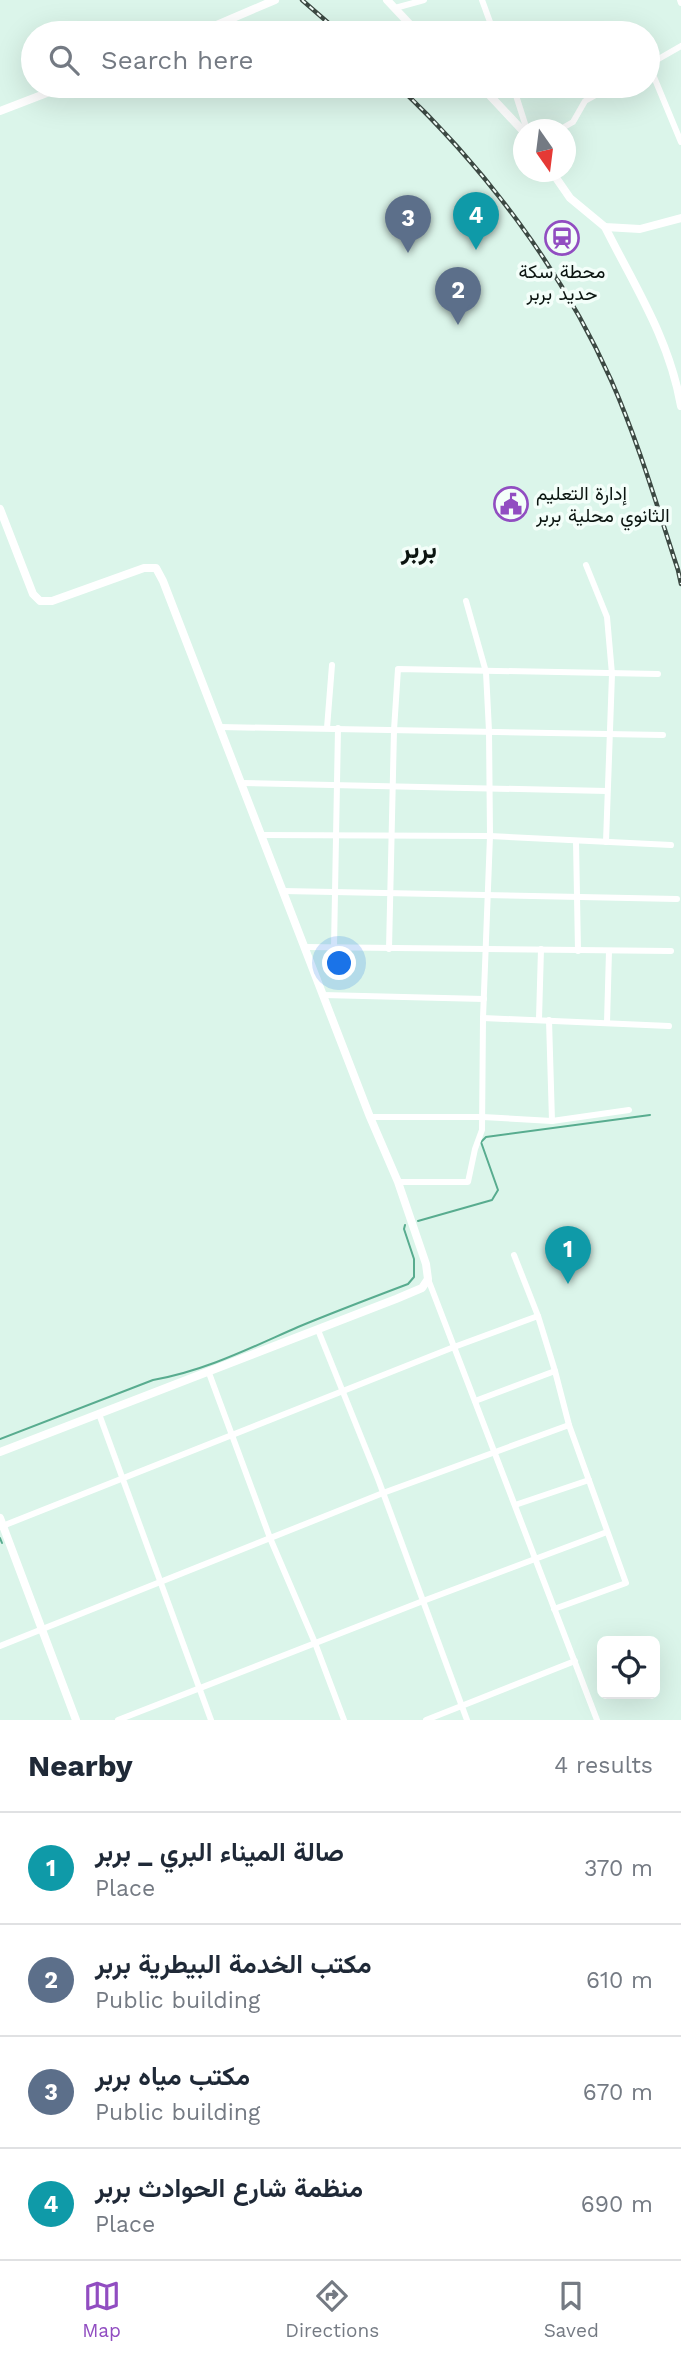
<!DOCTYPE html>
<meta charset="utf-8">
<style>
:root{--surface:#fff;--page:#f6f6f7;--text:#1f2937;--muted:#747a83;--line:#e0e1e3;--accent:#914dc1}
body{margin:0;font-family:"Work Sans",Vazirmatn,sans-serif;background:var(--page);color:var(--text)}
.controls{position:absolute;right:21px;bottom:21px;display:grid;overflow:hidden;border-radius:10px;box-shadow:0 7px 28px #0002}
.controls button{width:63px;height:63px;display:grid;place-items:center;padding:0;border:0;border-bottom:2px solid var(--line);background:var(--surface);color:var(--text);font:35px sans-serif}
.compass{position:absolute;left:513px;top:119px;width:63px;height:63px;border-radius:50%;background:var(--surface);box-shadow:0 7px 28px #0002;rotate:166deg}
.you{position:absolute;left:340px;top:964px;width:24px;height:24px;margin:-18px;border:5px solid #fff;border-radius:50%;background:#1a73e8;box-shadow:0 0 0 10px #1a73e833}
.badge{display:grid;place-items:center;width:46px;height:46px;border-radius:50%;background:var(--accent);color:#fff;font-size:23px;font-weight:700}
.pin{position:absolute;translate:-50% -58px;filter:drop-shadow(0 2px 4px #0008)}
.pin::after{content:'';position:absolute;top:37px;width:24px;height:21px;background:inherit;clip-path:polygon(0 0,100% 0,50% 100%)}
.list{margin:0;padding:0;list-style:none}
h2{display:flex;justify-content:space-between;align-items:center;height:91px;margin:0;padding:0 28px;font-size:30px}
h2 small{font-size:23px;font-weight:400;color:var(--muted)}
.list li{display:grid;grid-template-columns:46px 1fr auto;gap:21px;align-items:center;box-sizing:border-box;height:112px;padding:0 28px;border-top:2px solid var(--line)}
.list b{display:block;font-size:26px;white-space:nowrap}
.list p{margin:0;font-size:23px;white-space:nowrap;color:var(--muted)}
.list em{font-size:23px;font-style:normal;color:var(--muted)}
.icon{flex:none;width:38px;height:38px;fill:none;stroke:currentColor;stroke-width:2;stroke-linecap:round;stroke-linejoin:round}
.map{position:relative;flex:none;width:681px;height:1720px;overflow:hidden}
.search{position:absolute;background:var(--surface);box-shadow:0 7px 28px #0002;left:21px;right:21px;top:21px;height:77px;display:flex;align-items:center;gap:18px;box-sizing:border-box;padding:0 24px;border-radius:38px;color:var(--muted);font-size:26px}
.sheet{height:539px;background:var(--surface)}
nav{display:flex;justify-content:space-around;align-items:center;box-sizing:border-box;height:98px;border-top:2px solid var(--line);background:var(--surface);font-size:19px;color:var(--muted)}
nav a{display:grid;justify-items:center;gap:4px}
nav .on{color:var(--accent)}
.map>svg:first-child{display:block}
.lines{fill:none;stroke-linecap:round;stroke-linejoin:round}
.stream{stroke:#58ac8f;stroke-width:2}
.minor{stroke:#fff;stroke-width:6}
.tertiary{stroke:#fff;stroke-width:8}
.rail-casing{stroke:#3c4943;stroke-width:4.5}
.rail{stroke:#f3fef9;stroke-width:2;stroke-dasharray:5;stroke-linecap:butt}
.labels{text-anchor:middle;stroke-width:7;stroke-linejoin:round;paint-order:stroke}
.poi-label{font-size:19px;fill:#0b1410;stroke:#f3fef9}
.district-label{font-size:26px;font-weight:bold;fill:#0b1410;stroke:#f3fef9}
</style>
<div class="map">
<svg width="681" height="1720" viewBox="0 0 681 1720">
<rect width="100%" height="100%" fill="#dbf5ea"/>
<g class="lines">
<g class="stream">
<polyline points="418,1221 492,1200 498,1190 481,1142 486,1137 650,1115"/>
<path d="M0 1439 153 1380C205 1371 250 1348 298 1327 334 1312 371 1298 408 1284L414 1277V1259L404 1229 405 1225"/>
<polyline points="0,1538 2,1543"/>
</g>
<g class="minor">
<polyline points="482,0 494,33"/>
<polyline points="680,0 681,3"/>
<polyline points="395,8 424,0"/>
<polyline points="648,65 681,46"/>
<polyline points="649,65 681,142"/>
<polyline points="513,86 527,130"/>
<polyline points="559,130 573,122 585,101 612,86"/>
<polyline points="586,565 607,617 612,674 606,842"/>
<polyline points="220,727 663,735"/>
<polyline points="327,728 332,665"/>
<polyline points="241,783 607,791"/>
<polyline points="261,835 490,836 671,845"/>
<polyline points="576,841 578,951"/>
<polyline points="283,891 677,899"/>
<polyline points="304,947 671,951"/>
<polyline points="334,948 338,728"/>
<polyline points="389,949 394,730 398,669 658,674"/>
<polyline points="323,995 484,999"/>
<polyline points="483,1018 669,1026"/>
<polyline points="539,1019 541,949"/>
<polyline points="549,1020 552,1121"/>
<polyline points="607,1023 609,951"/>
<polyline points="370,1117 483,1117 552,1121 629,1110"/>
<polyline points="398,1182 468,1182 475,1149 482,1130 483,1018 490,836 489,731 486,672 466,601"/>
<polyline points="514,1255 538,1316 555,1371"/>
<polyline points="428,1279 597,1720"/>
<polyline points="318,1330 378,1479 467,1720"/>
<polyline points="209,1373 270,1538 315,1643 344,1720"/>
<polyline points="475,1401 555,1371 569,1425 626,1583 554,1609"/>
<polyline points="99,1414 211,1720"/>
<polyline points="515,1505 589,1480"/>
<polyline points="0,1527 454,1347 538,1316"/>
<polyline points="0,1646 383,1493 569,1425"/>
<polyline points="118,1720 423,1601 607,1532"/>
<polyline points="426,1720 575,1661"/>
</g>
<g class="tertiary">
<polyline points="387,0 418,33"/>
<polyline points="198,33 275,0"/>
<polyline points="481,86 524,132"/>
<polyline points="0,111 65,86"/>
<polyline points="552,172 570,198 605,227 640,229 681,218"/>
<path d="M605 227C635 287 669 338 681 406"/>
<polyline points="0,509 33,594 40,601 52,601 144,568 156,568 163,581 370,1117 398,1182 426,1264 428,1279 422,1288 396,1299 0,1452"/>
<polyline points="0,1518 76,1720"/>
</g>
<g class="rail-casing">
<g id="rail">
<polyline points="302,0 340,33"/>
<path d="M398 86C485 168 562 270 611 380 638 441 657 506 678 570L681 584"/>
</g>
</g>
<use href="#rail" class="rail"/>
</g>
<defs>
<g id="station-ring" transform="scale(1.75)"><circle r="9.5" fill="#f3fef9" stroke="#914dc1" stroke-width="1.5"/><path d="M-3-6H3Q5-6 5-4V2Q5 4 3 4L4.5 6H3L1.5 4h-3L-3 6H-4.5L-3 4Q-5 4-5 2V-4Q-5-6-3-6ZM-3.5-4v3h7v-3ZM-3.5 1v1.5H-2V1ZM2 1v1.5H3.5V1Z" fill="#914dc1"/></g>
<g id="civic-ring" transform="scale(1.75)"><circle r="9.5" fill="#f3fef9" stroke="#914dc1" stroke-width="1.5"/><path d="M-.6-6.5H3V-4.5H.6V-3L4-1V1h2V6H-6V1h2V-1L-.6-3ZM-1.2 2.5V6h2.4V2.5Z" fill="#914dc1"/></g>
</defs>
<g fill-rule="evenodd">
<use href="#station-ring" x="562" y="238"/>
<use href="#civic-ring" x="511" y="504"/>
</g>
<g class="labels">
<g class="poi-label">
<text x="562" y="278">محطة سكة<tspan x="562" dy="22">حديد بربر</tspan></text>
<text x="536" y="500" text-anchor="start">إدارة التعليم<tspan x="536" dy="22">الثانوي محلية بربر</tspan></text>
</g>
<g class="district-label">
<text x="419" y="558">بربر</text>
</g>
</g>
</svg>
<div class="controls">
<button><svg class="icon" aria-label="locate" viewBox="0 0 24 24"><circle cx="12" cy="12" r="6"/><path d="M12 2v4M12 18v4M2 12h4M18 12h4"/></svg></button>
</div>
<svg class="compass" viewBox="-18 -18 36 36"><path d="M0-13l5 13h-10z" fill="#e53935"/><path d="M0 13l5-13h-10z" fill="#747a83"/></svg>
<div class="you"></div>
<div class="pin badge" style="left:568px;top:1284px;background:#0f9aa8">1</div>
<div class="pin badge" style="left:458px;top:325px;background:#5c6f8a">2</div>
<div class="pin badge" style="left:408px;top:253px;background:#5c6f8a">3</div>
<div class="pin badge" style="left:476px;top:250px;background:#0f9aa8">4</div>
<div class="search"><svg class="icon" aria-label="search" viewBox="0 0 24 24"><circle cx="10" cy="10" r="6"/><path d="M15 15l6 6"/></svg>Search here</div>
</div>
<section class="sheet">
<h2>Nearby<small>4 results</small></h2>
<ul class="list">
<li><span class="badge" style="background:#0f9aa8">1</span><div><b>صالة الميناء البري _ بربر</b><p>Place</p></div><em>370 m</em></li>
<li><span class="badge" style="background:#5c6f8a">2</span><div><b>مكتب الخدمة البيطرية بربر</b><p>Public building</p></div><em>610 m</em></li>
<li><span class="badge" style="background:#5c6f8a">3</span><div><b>مكتب مياه بربر</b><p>Public building</p></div><em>670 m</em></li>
<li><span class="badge" style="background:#0f9aa8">4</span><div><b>منظمة شارع الحوادث بربر</b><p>Place</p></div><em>690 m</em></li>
</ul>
</section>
<nav>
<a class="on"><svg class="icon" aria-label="map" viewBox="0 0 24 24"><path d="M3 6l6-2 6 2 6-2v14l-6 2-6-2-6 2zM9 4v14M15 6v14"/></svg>Map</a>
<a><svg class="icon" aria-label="directions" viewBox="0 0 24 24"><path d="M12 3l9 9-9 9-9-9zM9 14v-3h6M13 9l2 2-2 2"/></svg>Directions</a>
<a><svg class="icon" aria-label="saved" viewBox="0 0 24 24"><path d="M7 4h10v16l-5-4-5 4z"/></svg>Saved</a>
</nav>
